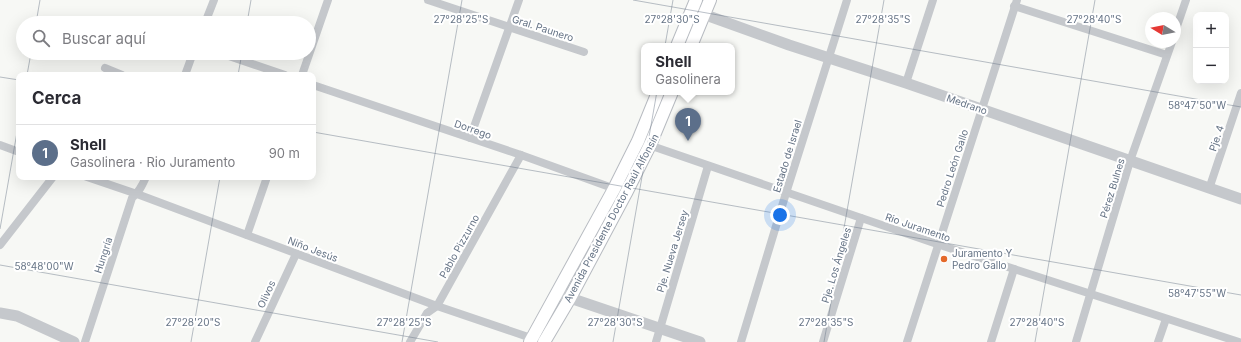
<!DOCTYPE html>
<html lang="es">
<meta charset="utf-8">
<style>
:root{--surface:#fff;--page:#f7f7f7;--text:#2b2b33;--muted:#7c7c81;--line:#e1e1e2;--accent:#d93025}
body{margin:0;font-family:Inter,sans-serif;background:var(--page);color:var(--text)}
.controls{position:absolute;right:12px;top:12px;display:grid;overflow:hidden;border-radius:8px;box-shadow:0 4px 16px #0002}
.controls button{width:36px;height:36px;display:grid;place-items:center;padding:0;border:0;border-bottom:1px solid var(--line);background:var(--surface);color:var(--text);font:20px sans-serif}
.compass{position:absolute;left:1145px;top:12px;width:36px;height:36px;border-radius:50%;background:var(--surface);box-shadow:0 4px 16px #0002;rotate:280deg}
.you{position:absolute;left:780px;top:215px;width:14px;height:14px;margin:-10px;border:3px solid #fff;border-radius:50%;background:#1a73e8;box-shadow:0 0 0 6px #1a73e833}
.badge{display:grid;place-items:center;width:26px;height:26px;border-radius:50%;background:var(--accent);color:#fff;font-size:13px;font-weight:700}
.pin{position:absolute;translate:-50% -33px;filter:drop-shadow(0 1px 2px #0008)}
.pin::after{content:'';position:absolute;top:21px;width:14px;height:12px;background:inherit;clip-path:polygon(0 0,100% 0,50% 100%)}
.popup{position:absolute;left:641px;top:43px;width:94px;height:52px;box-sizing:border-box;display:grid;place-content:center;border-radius:8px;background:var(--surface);filter:drop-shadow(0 1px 3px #0005);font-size:13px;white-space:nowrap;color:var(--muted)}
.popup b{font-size:15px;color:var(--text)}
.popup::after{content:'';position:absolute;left:50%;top:100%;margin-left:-8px;border:8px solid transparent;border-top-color:var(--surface)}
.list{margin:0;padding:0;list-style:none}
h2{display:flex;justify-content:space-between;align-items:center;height:52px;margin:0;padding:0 16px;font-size:17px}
h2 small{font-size:13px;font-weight:400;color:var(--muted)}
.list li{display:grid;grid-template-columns:26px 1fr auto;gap:12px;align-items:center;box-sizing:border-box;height:56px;padding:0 16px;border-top:1px solid var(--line)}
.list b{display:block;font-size:15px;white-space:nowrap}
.list p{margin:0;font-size:13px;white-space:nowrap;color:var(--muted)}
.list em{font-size:13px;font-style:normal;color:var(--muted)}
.icon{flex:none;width:22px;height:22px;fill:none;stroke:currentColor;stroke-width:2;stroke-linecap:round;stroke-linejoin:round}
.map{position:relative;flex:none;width:1241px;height:342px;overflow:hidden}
.search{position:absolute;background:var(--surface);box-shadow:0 4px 16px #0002;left:16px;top:16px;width:300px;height:44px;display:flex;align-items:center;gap:10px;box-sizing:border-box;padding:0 14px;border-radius:22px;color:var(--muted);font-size:15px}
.panel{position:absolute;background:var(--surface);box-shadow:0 4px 16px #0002;left:16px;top:72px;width:300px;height:108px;border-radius:8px}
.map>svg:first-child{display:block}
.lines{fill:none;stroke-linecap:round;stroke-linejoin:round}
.secondary-casing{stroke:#b7bbc1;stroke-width:14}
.minor{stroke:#c5c8cc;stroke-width:8}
.tertiary{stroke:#c5c8cc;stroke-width:11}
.secondary{stroke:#fff;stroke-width:12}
.ticks{fill:none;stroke:#667486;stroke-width:1;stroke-opacity:0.45}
.poi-dot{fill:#e46929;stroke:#fff;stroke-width:1.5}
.labels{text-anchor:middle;stroke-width:4;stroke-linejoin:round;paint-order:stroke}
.street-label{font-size:10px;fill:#667486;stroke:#fff}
.poi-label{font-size:10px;fill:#667486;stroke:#fff;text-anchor:start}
.ticks-label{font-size:10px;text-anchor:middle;fill:#667486;stroke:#fff;stroke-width:4;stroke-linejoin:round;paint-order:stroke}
</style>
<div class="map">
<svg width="1241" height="342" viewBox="0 0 1241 342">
<rect width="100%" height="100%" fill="#f7f8f5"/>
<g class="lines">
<g class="secondary-casing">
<g id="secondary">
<polyline points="677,46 696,0"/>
<polyline points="691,46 710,0"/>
<polyline points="530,342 614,189 638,141 658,92"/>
<polyline points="544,342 570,298 626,193 650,145 672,92"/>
</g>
</g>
<g class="minor">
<polyline points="428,0 584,52"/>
<polyline points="1014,6 1167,55"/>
<polyline points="205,23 214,0"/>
<polyline points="1175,32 1186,0"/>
<polyline points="220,53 285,75"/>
<polyline points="105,68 122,75"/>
<polyline points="185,75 193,53"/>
<polyline points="302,75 328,0"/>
<polyline points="906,83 933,0"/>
<polyline points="313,85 521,155 618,190"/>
<polyline points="470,138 519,0"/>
<polyline points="646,144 937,244 1239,342"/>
<polyline points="0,145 19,152"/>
<polyline points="87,177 137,194 437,306 543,342"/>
<polyline points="1209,189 1241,93"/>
<polyline points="247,235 267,177"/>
<polyline points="0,245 53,177"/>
<path d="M85 342 132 198C139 192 142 186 146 177"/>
<polyline points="255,342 296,254"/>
<polyline points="410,342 427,313 437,306 521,155"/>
<polyline points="656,342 708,166"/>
<polyline points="741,342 786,193 847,0"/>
<polyline points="823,342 861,218"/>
<polyline points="907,342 1017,0"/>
<polyline points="991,342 1014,269"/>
<polyline points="1076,342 1130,161 1172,42"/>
<polyline points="1158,342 1166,319"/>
</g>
<g class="tertiary">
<polyline points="692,10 789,45 906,83 1241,199"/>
<polyline points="558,292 570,298 700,342"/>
<polyline points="0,313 17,316 74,342"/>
</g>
<use href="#secondary" class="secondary"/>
</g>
<path class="ticks" d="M633 0 1241 107M36 23 40 0M247 23 251 0M27 75 31 53M238 75 242 53M0 77 19 80M313 132 1241 295M0 229 19 121M0 265 438 342M191 342 220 177M402 342 462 0M613 342 673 0M824 342 884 0M1035 342 1095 0"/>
<circle class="poi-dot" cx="944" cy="259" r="4"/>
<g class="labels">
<g class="street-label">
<text transform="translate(543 28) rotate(18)" y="4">Gral. Paunero</text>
<text transform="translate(967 104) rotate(19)" y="4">Medrano</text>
<text transform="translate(473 129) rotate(19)" y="4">Dorrego</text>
<text transform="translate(1216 138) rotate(-72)" y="4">Pje. 4</text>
<text transform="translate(787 156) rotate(-73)" y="4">Estado de Israel</text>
<text transform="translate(952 168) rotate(-72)" y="4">Pedro León Gallo</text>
<text transform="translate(1112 188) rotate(-73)" y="4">Pérez Bulnes</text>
<text transform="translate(611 218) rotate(-62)" y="4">Avenida Presidente Doctor Raúl Alfonsín</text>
<text transform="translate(918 227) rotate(19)" y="4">Rio Juramento</text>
<text transform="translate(459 246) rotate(-61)" y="4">Pablo Pizzurno</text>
<text transform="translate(313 249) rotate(21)" y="4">Niño Jesús</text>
<text transform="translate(672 251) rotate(-73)" y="4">Pje. Nueva Jersey</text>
<text transform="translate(103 255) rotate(-72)" y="4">Hungría</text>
<text transform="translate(836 265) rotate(-73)" y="4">Pje. Los Ángeles</text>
<text transform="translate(266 294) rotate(-65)" y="4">Olivos</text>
</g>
<g class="poi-label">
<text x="952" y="257">Juramento Y<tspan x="952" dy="12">Pedro Gallo</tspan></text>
</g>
</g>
<g class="ticks-label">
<text x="461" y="23">27°28'25"S</text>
<text x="672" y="23">27°28'30"S</text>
<text x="883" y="23">27°28'35"S</text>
<text x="1094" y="23">27°28'40"S</text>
<text x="1197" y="109">58°47'50"W</text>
<text x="44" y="270">58°48'00"W</text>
<text x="1197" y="297">58°47'55"W</text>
<text x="193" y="326">27°28'20"S</text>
<text x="404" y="326">27°28'25"S</text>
<text x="615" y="326">27°28'30"S</text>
<text x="826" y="326">27°28'35"S</text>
<text x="1037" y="326">27°28'40"S</text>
</g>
</svg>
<div class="controls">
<button>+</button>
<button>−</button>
</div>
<svg class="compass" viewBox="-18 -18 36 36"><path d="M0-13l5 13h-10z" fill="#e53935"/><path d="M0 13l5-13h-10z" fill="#7c7c81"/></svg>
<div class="you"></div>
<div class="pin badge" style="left:688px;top:141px;background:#5c6f8a">1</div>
<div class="popup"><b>Shell</b>Gasolinera</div>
<div class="search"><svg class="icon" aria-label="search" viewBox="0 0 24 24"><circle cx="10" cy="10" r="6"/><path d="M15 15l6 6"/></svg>Buscar aquí</div>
<section class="panel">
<h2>Cerca<small></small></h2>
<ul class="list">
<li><span class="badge" style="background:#5c6f8a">1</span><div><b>Shell</b><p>Gasolinera · Rio Juramento</p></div><em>90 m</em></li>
</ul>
</section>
</div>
